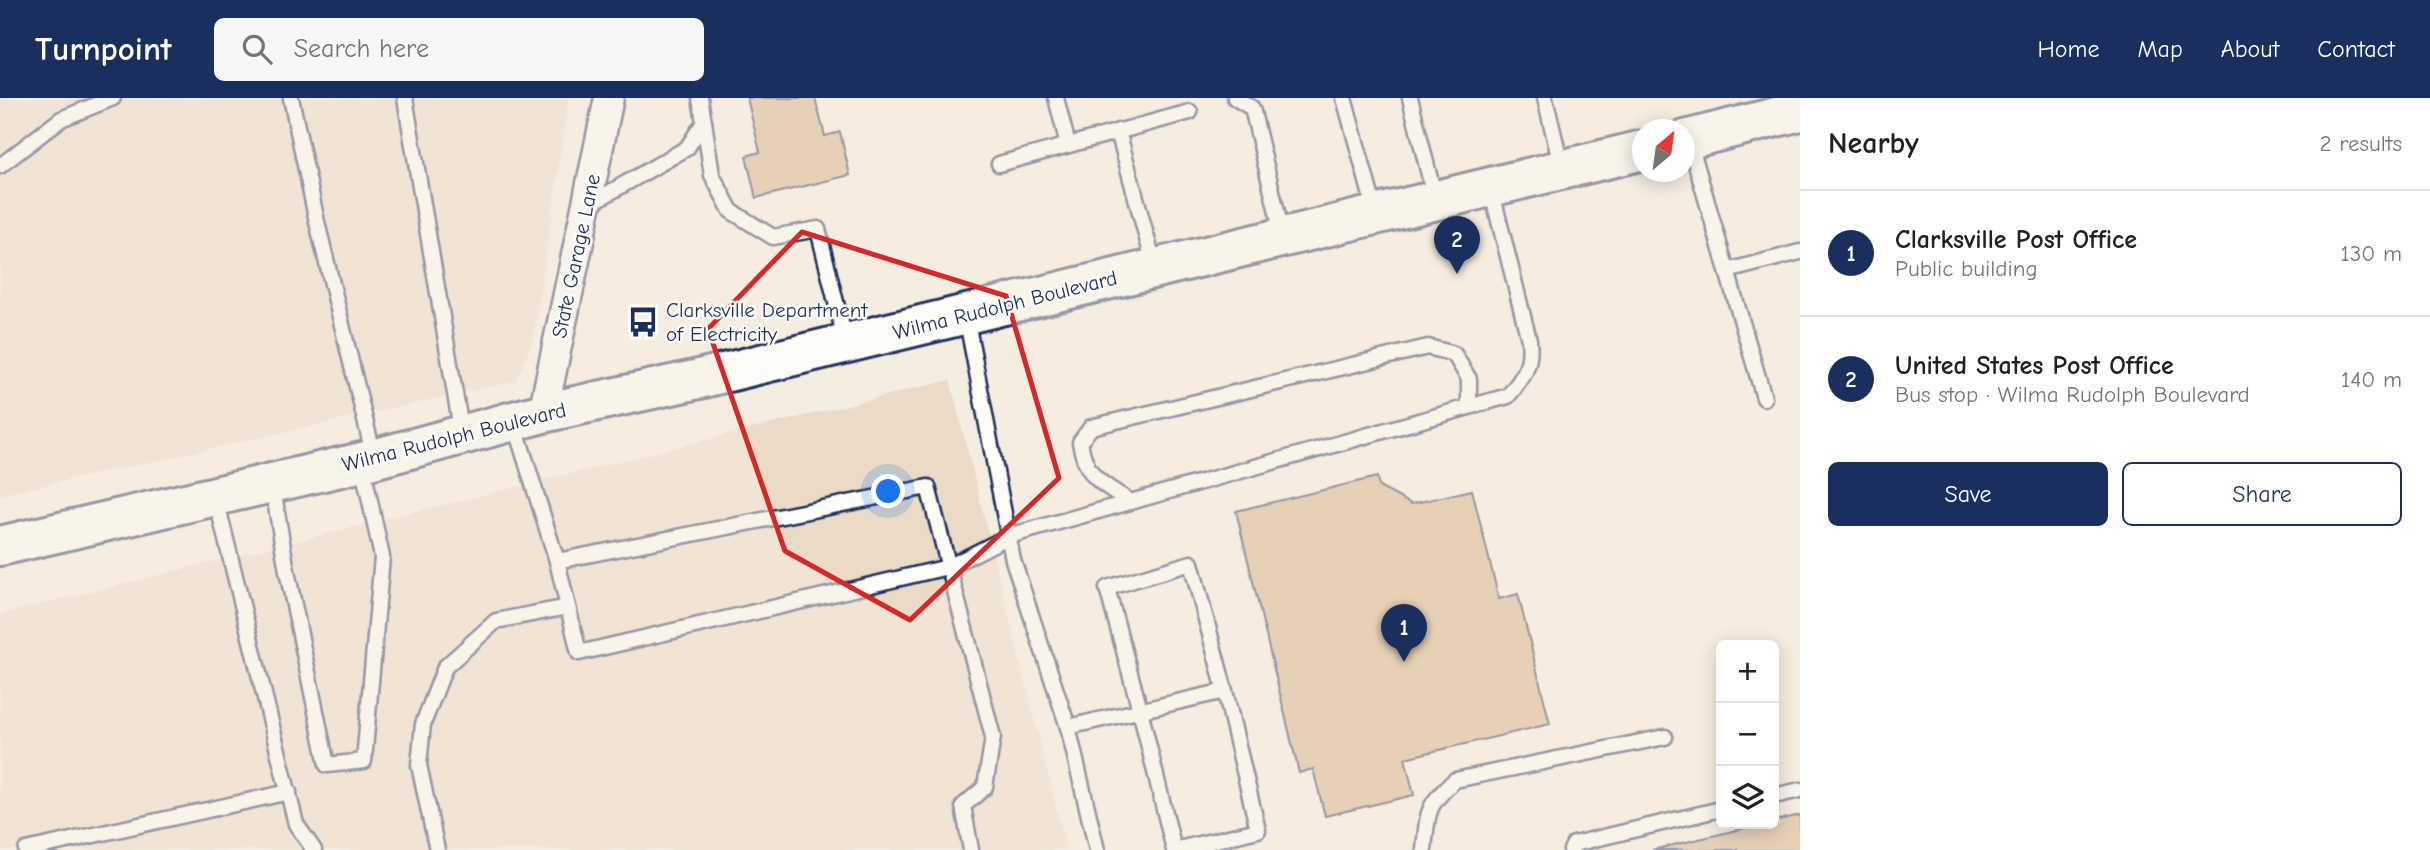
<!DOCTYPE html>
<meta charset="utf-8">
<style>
:root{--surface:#fff;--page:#f6f6f6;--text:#202124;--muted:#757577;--line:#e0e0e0;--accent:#1b2f5e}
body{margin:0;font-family:"Comic Neue",sans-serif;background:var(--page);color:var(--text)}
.controls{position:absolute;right:21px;bottom:21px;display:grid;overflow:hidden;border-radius:10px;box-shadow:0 4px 18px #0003}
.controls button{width:63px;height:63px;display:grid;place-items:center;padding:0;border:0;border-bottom:2px solid var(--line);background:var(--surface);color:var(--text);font:35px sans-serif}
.compass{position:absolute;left:1632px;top:21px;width:63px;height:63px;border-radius:50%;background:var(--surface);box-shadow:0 4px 18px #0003;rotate:29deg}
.you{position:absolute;left:889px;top:394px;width:24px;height:24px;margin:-18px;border:5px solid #fff;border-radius:50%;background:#1a73e8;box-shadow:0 0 0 10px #1a73e833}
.badge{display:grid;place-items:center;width:46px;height:46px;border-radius:50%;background:var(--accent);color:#fff;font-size:23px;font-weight:700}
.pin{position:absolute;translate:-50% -58px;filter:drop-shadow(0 2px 4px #0008)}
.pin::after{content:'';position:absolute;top:37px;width:24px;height:21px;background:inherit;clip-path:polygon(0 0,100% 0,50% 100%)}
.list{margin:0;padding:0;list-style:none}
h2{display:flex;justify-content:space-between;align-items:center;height:91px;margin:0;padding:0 28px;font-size:30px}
h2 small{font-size:23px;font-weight:400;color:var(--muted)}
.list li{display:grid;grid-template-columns:46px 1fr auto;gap:21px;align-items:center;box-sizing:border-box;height:126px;padding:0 28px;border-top:2px solid var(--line)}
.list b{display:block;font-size:26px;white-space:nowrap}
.list p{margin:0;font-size:23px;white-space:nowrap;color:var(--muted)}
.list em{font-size:23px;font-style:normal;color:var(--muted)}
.actions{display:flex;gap:14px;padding:21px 28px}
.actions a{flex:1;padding:16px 0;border:2px solid var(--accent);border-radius:10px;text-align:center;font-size:24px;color:var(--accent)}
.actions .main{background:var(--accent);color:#fff}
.icon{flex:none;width:38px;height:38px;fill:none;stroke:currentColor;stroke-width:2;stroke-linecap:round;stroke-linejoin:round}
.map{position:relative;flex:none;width:1800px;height:752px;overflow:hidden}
header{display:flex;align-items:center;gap:42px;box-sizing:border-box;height:98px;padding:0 35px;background:var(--accent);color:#fff}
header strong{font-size:33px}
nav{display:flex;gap:38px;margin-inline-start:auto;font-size:24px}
.search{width:490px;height:63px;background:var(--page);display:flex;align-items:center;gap:18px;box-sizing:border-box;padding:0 24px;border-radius:10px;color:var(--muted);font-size:26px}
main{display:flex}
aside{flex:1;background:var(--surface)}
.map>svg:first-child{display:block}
.built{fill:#ebdac5}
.building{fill:#d3af85;stroke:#1b2f5e;stroke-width:2}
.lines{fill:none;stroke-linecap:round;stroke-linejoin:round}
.lane-casing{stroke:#1b2f5e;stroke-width:19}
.street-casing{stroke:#1b2f5e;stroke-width:33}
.highway-casing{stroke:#1b2f5e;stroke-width:44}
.lane{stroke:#fdfcf7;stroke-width:14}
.street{stroke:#fdfcf7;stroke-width:28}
.highway{stroke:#fdfcf7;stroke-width:38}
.marked{fill:none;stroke:#d62828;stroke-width:5;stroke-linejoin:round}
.labels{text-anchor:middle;stroke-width:5;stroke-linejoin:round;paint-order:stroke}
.street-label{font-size:21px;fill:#1b2f5e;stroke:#fdfcf7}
.poi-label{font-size:21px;fill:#1b2f5e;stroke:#fdfcf7;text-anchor:start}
</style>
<header>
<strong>Turnpoint</strong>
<div class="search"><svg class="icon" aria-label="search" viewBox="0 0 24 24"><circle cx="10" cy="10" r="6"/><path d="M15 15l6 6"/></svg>Search here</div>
<nav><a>Home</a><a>Map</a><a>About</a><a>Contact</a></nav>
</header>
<main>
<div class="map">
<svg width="1800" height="752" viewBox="0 0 1800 752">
<rect width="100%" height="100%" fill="#f5ede0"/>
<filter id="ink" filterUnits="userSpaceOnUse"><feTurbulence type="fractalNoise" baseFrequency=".0143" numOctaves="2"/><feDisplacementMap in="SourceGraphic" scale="14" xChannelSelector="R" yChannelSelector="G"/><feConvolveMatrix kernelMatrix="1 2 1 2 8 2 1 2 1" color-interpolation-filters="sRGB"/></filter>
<g filter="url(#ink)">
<g class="built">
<polygon points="0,0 569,0 533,243 516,283 0,397"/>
<polygon points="950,282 1067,752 0,752 0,516"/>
</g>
<g class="building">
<polygon points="747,0 815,0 825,38 840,34 850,77 756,100 746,58 760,54"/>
<polygon points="1377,379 1379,389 1411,406 1472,392 1499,501 1518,496 1550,626 1405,660 1414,697 1325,718 1313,671 1299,675 1236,413"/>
<polygon points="1800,717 1800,752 1652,752 1763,726 1774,726 1774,723"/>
</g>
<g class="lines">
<g class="lane-casing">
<g id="lane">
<polyline points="291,0 317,124 374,359"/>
<polyline points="405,0 462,337"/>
<polyline points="1056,0 1068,47"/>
<polyline points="1235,0 1252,10 1283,139"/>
<polyline points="1344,0 1376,116"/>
<polyline points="1410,0 1435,101"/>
<polyline points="1545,0 1562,71"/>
<polyline points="704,24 712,77 731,113 773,139 818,131 846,245"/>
<polyline points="1118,33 1155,170"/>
<polyline points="1689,42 1764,300"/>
<polyline points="999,66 1190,14"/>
<polyline points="0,68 61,21 113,0"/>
<polyline points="588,107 687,50 704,24 700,0"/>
<polyline points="1727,173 1800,154"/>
<polyline points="966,218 1013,462 1068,629 1097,752"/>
<polyline points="514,325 557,463 928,389 993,639 985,689 963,708 971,752"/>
<polyline points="272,385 287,473 327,667 364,663 382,459 362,366"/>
<polyline points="216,401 296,726 314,752"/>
<path d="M1129 403C1100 384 1086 380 1080 344L1091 329 1428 249 1454 256 1469 281V308"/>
<path d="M557 463 579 555 948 469 1009 438 1508 298C1524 279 1532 267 1529 242L1491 91"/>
<polyline points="1068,629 1225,593 1191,465 1107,490 1140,612 1174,752 1258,732 1225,593"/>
<polyline points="1774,698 1800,692"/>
<polyline points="26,752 289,694"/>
<polyline points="437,752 419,667 423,626 445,569 496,523 568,509"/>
<path d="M1424 752C1428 714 1425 709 1455 682L1665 639"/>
<polyline points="1571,752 1574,746 1721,711"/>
</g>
</g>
<g class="street-casing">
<polyline id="street" points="543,315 609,0"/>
</g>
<g class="highway-casing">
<g id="highway">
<polyline points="1685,42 1800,13"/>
<polyline points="0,448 362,364 543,315 699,281 1643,52"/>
</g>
</g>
<use href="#lane" class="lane"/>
<use href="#street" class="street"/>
<use href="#highway" class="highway"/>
</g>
</g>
<path d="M0 0H1800V752H0ZM802 134 1006 198 1059 380 910 522 785 453 708 231Z" fill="#f5ede0" fill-opacity=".55" fill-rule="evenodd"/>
<path class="marked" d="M802 134 1006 198 1059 380 910 522 785 453 708 231Z"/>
<defs>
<g id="bus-bare" transform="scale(2.415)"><path d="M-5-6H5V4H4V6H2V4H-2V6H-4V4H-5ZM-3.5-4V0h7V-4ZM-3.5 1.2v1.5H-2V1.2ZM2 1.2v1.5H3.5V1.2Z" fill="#1b2f5e" stroke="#fdfcf7" stroke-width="2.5" paint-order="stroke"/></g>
</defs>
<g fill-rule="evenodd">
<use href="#bus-bare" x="643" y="224"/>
</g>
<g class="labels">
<g class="street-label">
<text transform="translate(576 158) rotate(-78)" y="7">State Garage Lane</text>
<text transform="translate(1005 207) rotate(-14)" y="7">Wilma Rudolph Boulevard</text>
<text transform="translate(454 339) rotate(-14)" y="7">Wilma Rudolph Boulevard</text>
</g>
<g class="poi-label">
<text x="666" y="219">Clarksville Department<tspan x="666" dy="24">of Electricity</tspan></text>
</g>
</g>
</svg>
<div class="controls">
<button>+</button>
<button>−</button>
<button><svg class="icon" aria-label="layers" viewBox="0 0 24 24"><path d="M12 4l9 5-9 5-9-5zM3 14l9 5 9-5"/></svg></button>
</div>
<svg class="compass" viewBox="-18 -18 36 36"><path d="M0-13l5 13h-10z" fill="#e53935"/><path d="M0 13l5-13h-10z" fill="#757577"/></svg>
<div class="you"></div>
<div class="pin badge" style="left:1404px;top:564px">1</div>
<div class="pin badge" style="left:1457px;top:176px">2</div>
</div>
<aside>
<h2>Nearby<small>2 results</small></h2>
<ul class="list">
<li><span class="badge">1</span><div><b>Clarksville Post Office</b><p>Public building</p></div><em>130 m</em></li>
<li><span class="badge">2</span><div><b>United States Post Office</b><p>Bus stop · Wilma Rudolph Boulevard</p></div><em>140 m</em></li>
</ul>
<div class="actions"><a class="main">Save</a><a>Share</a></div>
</aside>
</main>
